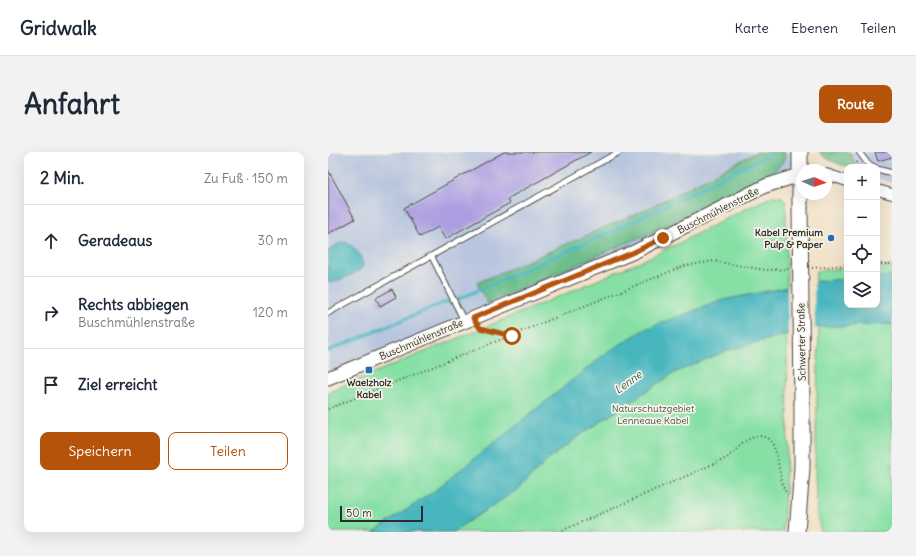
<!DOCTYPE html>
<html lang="de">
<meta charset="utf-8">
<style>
:root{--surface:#fff;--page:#f2f2f3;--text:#1f2937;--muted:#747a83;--line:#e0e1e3;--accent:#b45309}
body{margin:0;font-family:Delius,sans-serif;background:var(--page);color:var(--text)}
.controls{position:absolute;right:12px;top:12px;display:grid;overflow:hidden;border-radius:8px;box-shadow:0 4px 16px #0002}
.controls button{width:36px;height:36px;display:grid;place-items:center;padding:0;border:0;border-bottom:1px solid var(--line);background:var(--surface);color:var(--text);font:20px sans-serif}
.compass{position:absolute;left:468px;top:12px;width:36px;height:36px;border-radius:50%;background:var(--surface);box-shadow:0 4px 16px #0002;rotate:93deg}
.scale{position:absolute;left:12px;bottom:10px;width:83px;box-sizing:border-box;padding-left:4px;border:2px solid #2b2b2b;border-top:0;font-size:11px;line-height:14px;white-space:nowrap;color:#2b2b2b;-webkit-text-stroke:3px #f7f3e8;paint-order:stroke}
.stop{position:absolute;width:12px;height:12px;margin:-9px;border:3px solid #b45309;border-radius:50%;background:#fff}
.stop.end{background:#b45309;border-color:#fff;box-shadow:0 1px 4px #0008}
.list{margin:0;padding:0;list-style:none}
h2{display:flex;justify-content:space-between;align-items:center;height:52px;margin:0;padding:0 16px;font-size:17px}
h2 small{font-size:13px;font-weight:400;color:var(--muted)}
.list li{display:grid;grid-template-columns:26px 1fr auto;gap:12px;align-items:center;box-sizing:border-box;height:72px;padding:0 16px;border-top:1px solid var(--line)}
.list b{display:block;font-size:15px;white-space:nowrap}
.list p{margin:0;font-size:13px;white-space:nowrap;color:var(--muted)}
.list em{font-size:13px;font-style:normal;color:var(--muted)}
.actions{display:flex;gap:8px;padding:12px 16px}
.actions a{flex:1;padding:9px 0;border:1px solid var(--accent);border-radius:8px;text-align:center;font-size:14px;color:var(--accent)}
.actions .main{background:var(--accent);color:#fff}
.icon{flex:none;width:22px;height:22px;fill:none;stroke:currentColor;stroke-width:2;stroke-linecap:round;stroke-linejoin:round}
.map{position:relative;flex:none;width:564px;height:380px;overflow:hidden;border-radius:8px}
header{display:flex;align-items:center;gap:24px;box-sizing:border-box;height:56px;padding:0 20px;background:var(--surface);border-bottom:1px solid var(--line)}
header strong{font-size:19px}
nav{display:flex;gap:22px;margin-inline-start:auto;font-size:14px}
.intro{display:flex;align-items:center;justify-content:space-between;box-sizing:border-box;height:96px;padding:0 24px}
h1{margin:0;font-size:28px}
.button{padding:10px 18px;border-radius:8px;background:var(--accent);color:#fff;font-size:14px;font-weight:700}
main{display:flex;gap:24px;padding:0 24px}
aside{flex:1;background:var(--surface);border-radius:8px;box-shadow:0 4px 16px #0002}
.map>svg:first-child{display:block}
.industrial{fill:#b7c5de}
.green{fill:#86e0a6;stroke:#588668}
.forest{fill:#6cbe8b;stroke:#4c745b}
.water{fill:#47b6bf;stroke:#397075}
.pier{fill:#f2e2c8}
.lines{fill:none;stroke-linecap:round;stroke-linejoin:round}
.stream{stroke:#47b6bf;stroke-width:3.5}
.building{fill:#ac9ee1}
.service-casing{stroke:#494643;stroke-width:7}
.minor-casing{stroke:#494643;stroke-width:12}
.tertiary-casing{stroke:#494643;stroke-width:15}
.secondary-casing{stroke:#494643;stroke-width:17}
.path{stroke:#494643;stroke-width:2;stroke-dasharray:1 3;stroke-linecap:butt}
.service{stroke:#fff;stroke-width:5}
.minor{stroke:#fff;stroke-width:10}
.tertiary{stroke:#fff;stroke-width:13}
.secondary{stroke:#fff;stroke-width:15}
.secondary-bridge-casing{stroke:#494643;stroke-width:17;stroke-linecap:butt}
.secondary-bridge{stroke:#fff;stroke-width:15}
.route{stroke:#b45309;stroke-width:5}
.poi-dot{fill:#1f6fb2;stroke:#f7f3e8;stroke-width:1.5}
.labels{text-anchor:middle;stroke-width:3.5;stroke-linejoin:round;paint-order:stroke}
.street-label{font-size:10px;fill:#2b2b2b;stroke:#f7f3e8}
.poi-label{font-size:10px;font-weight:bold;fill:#2b2b2b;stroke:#f7f3e8;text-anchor:end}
.park-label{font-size:10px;fill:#42584a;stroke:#f7f3e8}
.water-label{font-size:11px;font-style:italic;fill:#355c5f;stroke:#f7f3e8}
</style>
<header>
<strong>Gridwalk</strong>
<nav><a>Karte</a><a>Ebenen</a><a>Teilen</a></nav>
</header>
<div class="intro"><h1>Anfahrt</h1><a class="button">Route</a></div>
<main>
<aside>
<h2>2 Min.<small>Zu Fuß · 150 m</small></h2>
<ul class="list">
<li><svg class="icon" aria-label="ahead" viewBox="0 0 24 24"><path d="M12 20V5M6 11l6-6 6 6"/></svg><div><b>Geradeaus</b></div><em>30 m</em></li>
<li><svg class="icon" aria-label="right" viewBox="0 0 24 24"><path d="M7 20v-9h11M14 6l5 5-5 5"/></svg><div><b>Rechts abbiegen</b><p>Buschmühlenstraße</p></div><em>120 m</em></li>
<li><svg class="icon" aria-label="arrive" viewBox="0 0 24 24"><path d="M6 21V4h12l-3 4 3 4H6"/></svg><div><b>Ziel erreicht</b></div></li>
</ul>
<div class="actions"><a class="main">Speichern</a><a>Teilen</a></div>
</aside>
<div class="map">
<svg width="564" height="380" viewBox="0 0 564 380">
<rect width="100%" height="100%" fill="#f7f3e8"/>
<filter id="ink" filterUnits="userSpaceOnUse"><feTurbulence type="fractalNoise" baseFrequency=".025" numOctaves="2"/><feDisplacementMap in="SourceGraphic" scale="8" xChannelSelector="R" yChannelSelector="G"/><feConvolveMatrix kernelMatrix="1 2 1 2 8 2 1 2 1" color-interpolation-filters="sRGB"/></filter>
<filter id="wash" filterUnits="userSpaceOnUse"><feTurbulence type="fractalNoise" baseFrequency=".012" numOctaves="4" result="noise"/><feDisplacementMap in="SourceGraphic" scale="16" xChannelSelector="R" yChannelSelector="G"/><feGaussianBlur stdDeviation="0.9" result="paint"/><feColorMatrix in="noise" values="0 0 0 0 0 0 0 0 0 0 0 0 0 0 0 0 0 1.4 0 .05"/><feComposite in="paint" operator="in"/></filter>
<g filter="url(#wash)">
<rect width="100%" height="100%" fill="#f2e2c8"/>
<g class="industrial">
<polygon points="0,0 472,0 472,23 367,70 0,226"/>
<polygon points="506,0 564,0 564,31 549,26 549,15 519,15"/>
</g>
<g class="green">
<path d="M445 44 454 45 458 50 459 136 450 138 451 184 459 182 460 275 455 380H0V240C107 195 214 153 320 106 362 87 402 63 445 44Z"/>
<polygon points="564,114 564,124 549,125 549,115"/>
<polygon points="519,116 519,127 487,130 488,119"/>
<polygon points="564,172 564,380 493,380 489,363 487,321 491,175"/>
</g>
<g class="forest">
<path d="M429 0H457C457 14 447 17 436 24L334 76 159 151 149 131 317 58Z"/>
<path d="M491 0H522L528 15C515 15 501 10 491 0Z"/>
</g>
<g class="water">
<path d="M18 90C28 97 33 102 35 114L31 119 5 131 0 130V99L12 91Z"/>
<polygon points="564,124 564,172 491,175 452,184 398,199 346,221 251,284 221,307 189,338 124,380 46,380 106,339 278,201 317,177 395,148 490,129 519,127 519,153 549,153 549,125"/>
</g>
<polygon class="pier" points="486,128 487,178 460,184 459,134"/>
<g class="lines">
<polyline class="stream" points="0,199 115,151 133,146 297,73 442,2"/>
</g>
<g id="blocks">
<g class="building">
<polygon points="176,0 263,0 179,47 182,51 117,87 110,75 92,85 76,56"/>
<polygon points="547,0 564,0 564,5 550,9"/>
<polygon points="0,18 27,67 0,82"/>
<polygon points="64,137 68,145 52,154 48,146"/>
</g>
</g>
</g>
<g filter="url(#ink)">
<use href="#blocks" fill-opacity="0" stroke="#494643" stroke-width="1"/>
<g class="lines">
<g class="service-casing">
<g id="service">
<polyline points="531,0 540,12 546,15"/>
<polyline points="549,17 564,21"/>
<polyline points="104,105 136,169"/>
<polyline points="0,161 291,0"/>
</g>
</g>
<g class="minor-casing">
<g id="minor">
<polyline points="498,22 519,29"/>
<polyline points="549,38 564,42"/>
</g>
</g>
<g class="tertiary-casing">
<polyline id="tertiary" points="0,226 306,100 437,34 472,23"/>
</g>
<g class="secondary-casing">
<g id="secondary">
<polyline points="472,0 472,55"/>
<polyline points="469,380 474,316 474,253"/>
</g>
</g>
<g class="path">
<polyline points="528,10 530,15"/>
<polyline points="549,112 564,112"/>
<polyline points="484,116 519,113"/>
<polyline points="154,176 184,183"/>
<polyline points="0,257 356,114 386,109 437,118 460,117"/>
<path d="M231 380 399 306C406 300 415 290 423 286 457 273 446 331 460 342"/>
</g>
<use href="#service" class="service"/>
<use href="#minor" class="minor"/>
<use href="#tertiary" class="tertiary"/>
<use href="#secondary" class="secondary"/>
<g class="secondary-bridge-casing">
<polyline id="secondary-bridge" points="472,55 474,253"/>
</g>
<use href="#secondary-bridge" class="secondary-bridge"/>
</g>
</g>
<g class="lines" filter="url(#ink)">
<polyline class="route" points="184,184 152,176 145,166 306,100 335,86"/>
</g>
<g class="poi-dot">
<circle cx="503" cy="86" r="4"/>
<rect x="37" y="214" width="8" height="8" rx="2"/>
</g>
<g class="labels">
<g class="street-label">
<text transform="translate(390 58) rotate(-27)" y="4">Buschmühlenstraße</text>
<text transform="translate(93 187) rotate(-23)" y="4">Buschmühlenstraße</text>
<text transform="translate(473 190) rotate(-91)" y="4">Schwerter Straße</text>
</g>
<g class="poi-label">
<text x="495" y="84">Kabel Premium<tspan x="495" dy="12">Pulp &amp; Paper</tspan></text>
<text x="41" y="234" text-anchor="middle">Waelzholz<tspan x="41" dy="12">Kabel</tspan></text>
</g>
<g class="park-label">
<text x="325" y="260">Naturschutzgebiet<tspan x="325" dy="12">Lenneaue Kabel</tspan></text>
</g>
<g class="water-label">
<text transform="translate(300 230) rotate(-36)" y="4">Lenne</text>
</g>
</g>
</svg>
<div class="controls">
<button>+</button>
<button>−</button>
<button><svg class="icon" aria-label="locate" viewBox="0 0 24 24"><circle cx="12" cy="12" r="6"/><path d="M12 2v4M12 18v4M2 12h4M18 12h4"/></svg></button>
<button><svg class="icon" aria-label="layers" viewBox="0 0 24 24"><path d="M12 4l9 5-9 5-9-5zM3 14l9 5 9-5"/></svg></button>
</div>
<svg class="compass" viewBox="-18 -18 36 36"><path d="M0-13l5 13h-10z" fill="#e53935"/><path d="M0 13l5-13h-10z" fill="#747a83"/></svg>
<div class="scale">50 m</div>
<div class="stop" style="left:184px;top:184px"></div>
<div class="stop end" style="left:335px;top:86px"></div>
</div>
</main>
